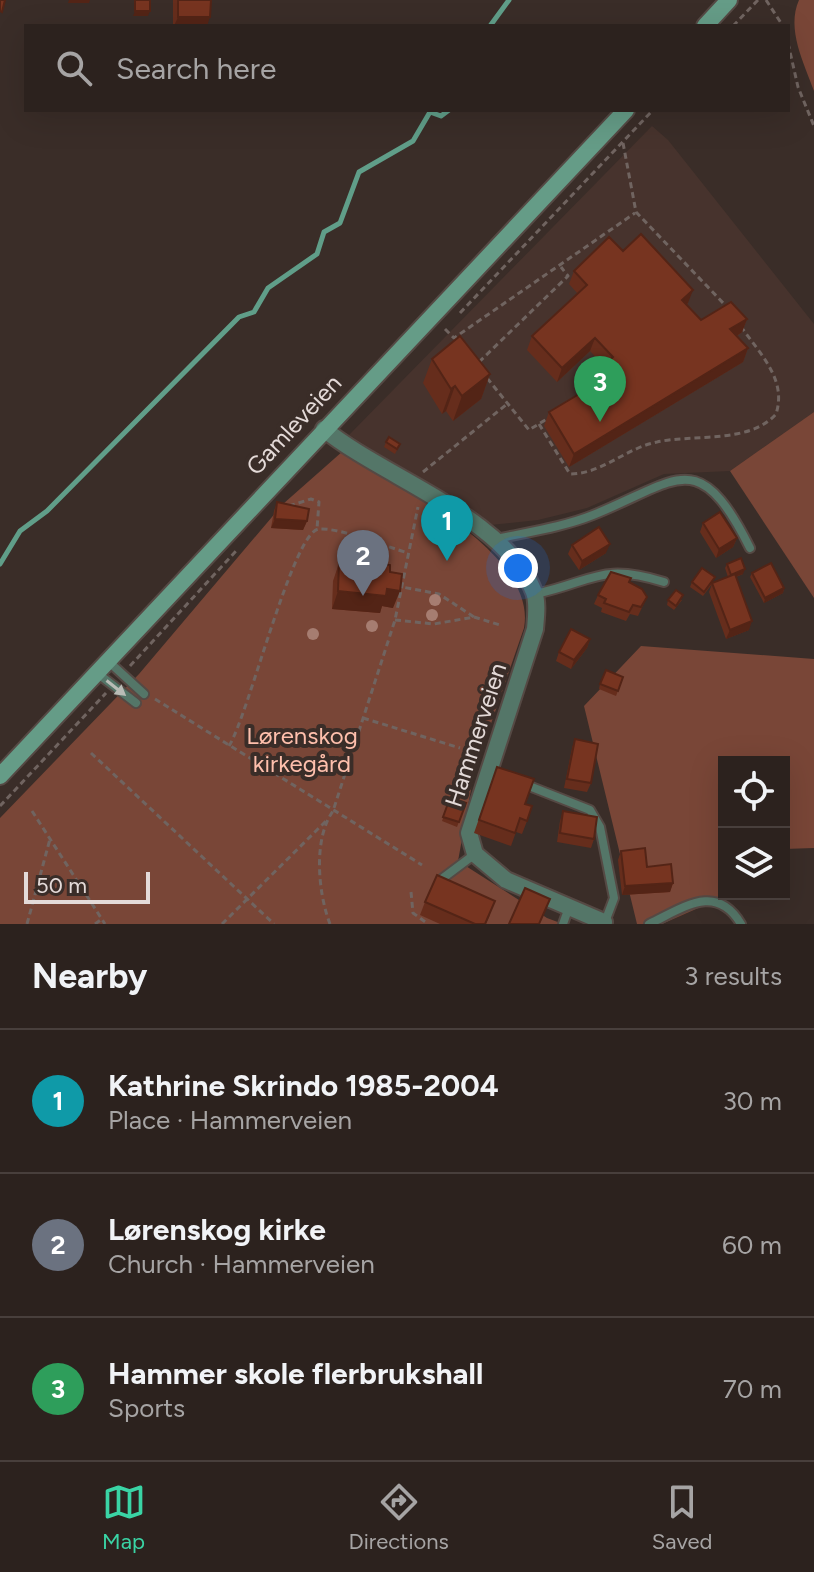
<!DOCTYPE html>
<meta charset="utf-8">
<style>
:root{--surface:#2c221e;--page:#382f2b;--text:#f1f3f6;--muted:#a6a4a4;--line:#483f3c;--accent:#3ad4a5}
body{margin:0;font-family:Figtree,sans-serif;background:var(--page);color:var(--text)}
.controls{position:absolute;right:24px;bottom:24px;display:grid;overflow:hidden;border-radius:0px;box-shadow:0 8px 32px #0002}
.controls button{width:72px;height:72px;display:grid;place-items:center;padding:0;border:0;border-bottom:2px solid var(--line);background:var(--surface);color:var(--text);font:40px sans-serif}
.scale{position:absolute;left:24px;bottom:20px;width:126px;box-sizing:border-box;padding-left:8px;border:4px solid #e4dad8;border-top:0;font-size:22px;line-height:28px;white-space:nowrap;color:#e4dad8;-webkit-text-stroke:6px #3a2d28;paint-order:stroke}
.you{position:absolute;left:518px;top:568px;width:28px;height:28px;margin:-20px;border:6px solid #fff;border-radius:50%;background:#1a73e8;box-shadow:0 0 0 12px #1a73e833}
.badge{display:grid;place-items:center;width:52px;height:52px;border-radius:50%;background:var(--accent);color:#fff;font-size:26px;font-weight:700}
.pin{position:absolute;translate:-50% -66px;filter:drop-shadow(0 2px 4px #0008)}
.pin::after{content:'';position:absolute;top:42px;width:28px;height:24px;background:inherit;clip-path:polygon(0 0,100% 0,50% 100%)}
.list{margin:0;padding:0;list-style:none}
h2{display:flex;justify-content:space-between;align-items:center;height:104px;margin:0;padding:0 32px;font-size:34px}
h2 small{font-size:26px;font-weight:400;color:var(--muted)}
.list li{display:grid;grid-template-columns:52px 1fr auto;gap:24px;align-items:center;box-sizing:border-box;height:144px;padding:0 32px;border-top:2px solid var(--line)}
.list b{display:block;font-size:30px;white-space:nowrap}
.list p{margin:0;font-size:26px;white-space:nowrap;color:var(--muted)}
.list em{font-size:26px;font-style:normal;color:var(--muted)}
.icon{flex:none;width:44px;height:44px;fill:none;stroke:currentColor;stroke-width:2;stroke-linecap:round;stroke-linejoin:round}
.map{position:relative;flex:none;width:814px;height:924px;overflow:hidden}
.search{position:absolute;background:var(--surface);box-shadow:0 8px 32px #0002;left:24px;right:24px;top:24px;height:88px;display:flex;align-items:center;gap:20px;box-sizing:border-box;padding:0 28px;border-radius:0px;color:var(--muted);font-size:30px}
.sheet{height:536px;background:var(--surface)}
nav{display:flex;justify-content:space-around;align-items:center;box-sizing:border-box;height:112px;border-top:2px solid var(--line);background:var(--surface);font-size:22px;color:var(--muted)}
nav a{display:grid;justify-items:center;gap:4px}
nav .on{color:var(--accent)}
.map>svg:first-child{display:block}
.built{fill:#47332d}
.green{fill:#794637}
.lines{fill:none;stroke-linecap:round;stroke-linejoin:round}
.stream{stroke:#609e89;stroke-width:5}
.service-casing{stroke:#554944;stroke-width:12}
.minor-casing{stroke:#554944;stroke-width:20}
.secondary-casing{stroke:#554944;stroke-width:20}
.path{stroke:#706460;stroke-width:3;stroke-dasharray:6 4;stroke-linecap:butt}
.service{stroke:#547668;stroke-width:8}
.minor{stroke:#547668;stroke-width:16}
.secondary{stroke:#659c87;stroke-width:16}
.tree{fill:#a67d71}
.wall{fill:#662d1c}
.shaded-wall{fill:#532416}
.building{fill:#773420;stroke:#532416;stroke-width:2}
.oneway{fill:#b9bcb6}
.labels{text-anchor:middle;stroke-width:8;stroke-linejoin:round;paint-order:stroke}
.street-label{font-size:24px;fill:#e4dad8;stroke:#3a2d28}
.park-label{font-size:24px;fill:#febfac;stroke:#3a2d28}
</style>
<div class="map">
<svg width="814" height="924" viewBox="0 0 814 924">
<rect width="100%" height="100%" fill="#3a2d28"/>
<polygon class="built" points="652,126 668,140 814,324 814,412 730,471 664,474 587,508 538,520 490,525 349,435"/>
<g class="green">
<path d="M799 0H814V91C804 63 786 29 799 0Z"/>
<polygon points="814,412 814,598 730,471"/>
<path d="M343 451C396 485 538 553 524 628L474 773 458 861 547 918 563 924H0V818L139 674 283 504Z"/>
<polygon points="641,646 814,659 814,848 784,849 784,762 724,762 724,894 730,894 662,924 637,924 584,706"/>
</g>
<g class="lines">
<g class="stream">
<polyline points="490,26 509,0"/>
<polyline points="0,564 20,531 47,511 239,317 254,312 268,288 317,254 324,232 340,223 359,172 413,141 430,112 441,116 449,110"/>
</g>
<g class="service-casing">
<g id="service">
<path d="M496 539C528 532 563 527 593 515 678 481 698 444 750 548"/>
<path d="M535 594C593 582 600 562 664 582"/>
<polyline points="108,661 144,694"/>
<polyline points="97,673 136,703"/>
<polyline points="524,784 590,810 600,827 614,898 605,922"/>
<polyline points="443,878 475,854"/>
<polyline points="563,924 569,907"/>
<path d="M649 924C683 908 716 882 741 924"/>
</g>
</g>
<g class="minor-casing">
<path id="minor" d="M324 429C384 478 505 517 534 592 538 603 536 617 535 629L469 833 475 854 506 880 604 922"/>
</g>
<g class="secondary-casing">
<g id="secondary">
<polyline points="705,26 729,0"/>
<polyline points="0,776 626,110"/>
</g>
</g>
<g class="path">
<polyline points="766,0 783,26"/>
<polyline points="733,26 758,0"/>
<polyline points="788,43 798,87 814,126"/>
<polyline points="623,143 636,212 726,306"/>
<polyline points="460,313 653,110"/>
<polyline points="445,329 454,338 635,213"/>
<polyline points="479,362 568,276 561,267"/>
<polyline points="585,371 595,387"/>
<polyline points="487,378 529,430 550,417"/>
<path d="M539 424 570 474C602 474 626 448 657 442 693 434 750 444 776 414 787 380 761 355 742 328"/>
<polyline points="423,472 507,404"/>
<polyline points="289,506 311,499 319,502 317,529"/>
<polyline points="474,617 500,625"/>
<polyline points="395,620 434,624 474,617 439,594 402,587"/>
<polyline points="130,666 236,551"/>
<polyline points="155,699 422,865"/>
<polyline points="363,718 460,748"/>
<path d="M229 746C249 714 293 531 319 529 342 528 384 546 408 553"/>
<polyline points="91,753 274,924"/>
<polyline points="0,806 106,693"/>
<polyline points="32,811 105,924"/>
<polyline points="411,892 413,913 428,924"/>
<polyline points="27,924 50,839"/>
<polyline points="95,924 102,919"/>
<polyline points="222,924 326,821"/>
<path d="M330 924C318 893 313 839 333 811L395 620 418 507"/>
</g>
<use href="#service" class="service"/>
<use href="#minor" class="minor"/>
<use href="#secondary" class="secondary"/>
</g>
<g class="tree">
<circle cx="435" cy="600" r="6"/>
<circle cx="432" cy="615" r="6"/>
<circle cx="372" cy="626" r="6"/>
<circle cx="313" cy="634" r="6"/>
</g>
<g class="wall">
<polygon points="173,0 211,0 207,26 173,26"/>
<polygon points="623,251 688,303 687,305 701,320 747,319 742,332 737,336 748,348 743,362 569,467 544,426 549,412 602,381 600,378 604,366 590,351 557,382 527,350 532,336 578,294 569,284 574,271"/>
<polygon points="432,359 490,374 481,399 453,421 446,411 442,414 423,383"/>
<polygon points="386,442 400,444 395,454 384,447"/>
<polygon points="277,502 307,521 303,530 271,528 274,511"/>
<polygon points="703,523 737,538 733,547 716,558 700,532"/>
<polygon points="572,545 606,553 579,570 568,554"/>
<polygon points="357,560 390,572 393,608 382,606 380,613 332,609 333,581 339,563 355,564"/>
<polygon points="727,564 743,574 736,577 749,630 726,639 709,592 712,584 703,596 690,587 692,582 713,582 728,577 725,568"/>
<polygon points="752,573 784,588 783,593 764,603 750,577"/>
<polygon points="630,582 647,597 638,616 630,614 626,621 601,612 602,608 594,604 598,595"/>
<polygon points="668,600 682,600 674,610 667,605"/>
<polygon points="590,639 587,648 571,669 556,661 559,652"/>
<polygon points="623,677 616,696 599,689 600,684"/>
<polygon points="575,739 591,783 587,792 564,788 572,748"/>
<polygon points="497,767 525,804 527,821 522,834 516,832 511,846 474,833"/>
<polygon points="450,798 466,803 457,827 442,821"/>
<polygon points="563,811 594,839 591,848 557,842 560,821"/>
<polygon points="621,851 673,883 670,892 622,895 618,860"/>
<polygon points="425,902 490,915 486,924 440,924 420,915"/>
</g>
<g class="shaded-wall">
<polygon points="69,0 90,0 89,3 68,3"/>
<polygon points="135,11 150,11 148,16 133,16"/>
<polygon points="178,17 210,17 207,26 174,26"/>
<polygon points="693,290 688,303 677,314 682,300"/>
<polygon points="747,319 742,332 726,343 730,329"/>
<polygon points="595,338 590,351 557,382 562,368"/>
<polygon points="748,348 743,362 569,467 574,454"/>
<polygon points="490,374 481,399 453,421 462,396"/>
<polygon points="455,386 446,411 442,414 451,389"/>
<polygon points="275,519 307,521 303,530 271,528"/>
<polygon points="737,538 733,547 716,558 719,549"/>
<polygon points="610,544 606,553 579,570 582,561"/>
<polygon points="745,569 743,574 729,579 731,575"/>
<polygon points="784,588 783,593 764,603 765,598"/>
<polygon points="387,589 400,591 393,608 382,606 380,613 332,609 338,591"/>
<polygon points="752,621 749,630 726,639 730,630"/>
<polygon points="590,639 587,648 571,669 574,660"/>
<polygon points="673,883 670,892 622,895 625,886"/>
</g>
<g class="building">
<polygon points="0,0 5,0 2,12 0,11"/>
<rect x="135" y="0" width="15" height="11"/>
<polygon points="178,0 211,0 210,17 178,17"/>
<polygon points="641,234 693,290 682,300 701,320 731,302 747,319 730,329 748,348 574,454 549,412 611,375 605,365 613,357 595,338 562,368 532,336 587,285 574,271 609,237 623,251"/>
<polygon points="460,336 490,374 462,396 455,386 451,389 432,359"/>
<polygon points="389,437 400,444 397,449 386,442"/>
<polygon points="277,502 309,509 307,521 275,519"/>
<polygon points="720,512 737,538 719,549 703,523"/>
<polygon points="599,527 610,544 582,561 572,545"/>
<polygon points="741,558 745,569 731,575 727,564"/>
<polygon points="357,560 390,565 390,572 402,574 400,591 387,589 386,596 338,591 339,563 356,564"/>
<polygon points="771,563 784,588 765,598 752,573"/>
<polygon points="702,568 715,577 704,592 692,582"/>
<polygon points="611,572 631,578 629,582 642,589 647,597 641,607 633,605 629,612 604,603 606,599 598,595"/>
<polygon points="735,574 752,621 730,630 712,583"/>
<polygon points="676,590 683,595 676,606 668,600"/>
<polygon points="571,629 590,639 574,660 559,652"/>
<polygon points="606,670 623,677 618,691 600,684"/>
<polygon points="575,739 598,744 591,783 567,779"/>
<polygon points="497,767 534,779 525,804 532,806 527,821 520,818 515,833 479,820"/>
<polygon points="450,798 466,803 459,822 443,817"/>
<polygon points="563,811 597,817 594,839 560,833"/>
<polygon points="645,848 647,867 671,864 673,883 625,886 621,851"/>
<polygon points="437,875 495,901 485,924 475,924 425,902"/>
<polygon points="525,888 550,899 539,924 509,924"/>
</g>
<defs><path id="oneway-solid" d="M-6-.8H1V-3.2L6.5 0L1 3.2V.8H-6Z" transform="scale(2)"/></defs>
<use class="oneway" href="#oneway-solid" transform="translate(116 688) rotate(38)"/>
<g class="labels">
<g class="street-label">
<text transform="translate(294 425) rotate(-47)" y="8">Gamleveien</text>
<text transform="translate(476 735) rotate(-72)" y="8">Hammerveien</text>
</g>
<g class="park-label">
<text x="302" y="744">Lørenskog<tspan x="302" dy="28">kirkegård</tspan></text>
</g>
</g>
</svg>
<div class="controls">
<button><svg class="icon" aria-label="locate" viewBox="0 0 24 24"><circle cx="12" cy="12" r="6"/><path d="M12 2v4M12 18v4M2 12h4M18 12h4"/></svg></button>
<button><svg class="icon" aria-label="layers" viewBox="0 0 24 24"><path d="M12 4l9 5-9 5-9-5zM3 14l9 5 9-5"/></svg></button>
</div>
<div class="scale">50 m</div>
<div class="you"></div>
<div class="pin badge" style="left:447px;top:561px;background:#0f9aa8">1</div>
<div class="pin badge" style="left:363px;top:596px;background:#6b7280">2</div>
<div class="pin badge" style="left:600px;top:422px;background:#2e9e5b">3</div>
<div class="search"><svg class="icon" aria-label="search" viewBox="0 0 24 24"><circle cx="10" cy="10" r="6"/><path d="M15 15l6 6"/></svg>Search here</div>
</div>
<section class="sheet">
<h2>Nearby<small>3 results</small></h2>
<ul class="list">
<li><span class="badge" style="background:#0f9aa8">1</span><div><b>Kathrine Skrindo 1985-2004</b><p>Place · Hammerveien</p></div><em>30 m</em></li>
<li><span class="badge" style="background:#6b7280">2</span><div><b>Lørenskog kirke</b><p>Church · Hammerveien</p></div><em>60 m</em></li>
<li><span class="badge" style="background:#2e9e5b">3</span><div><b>Hammer skole flerbrukshall</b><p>Sports</p></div><em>70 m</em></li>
</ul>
</section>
<nav>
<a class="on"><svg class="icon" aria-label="map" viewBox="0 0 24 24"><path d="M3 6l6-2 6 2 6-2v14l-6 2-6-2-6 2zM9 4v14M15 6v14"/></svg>Map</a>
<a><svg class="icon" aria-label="directions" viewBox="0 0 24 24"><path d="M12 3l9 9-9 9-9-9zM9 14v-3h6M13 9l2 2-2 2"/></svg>Directions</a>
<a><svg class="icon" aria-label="saved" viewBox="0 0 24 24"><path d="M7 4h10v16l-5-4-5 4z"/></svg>Saved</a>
</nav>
